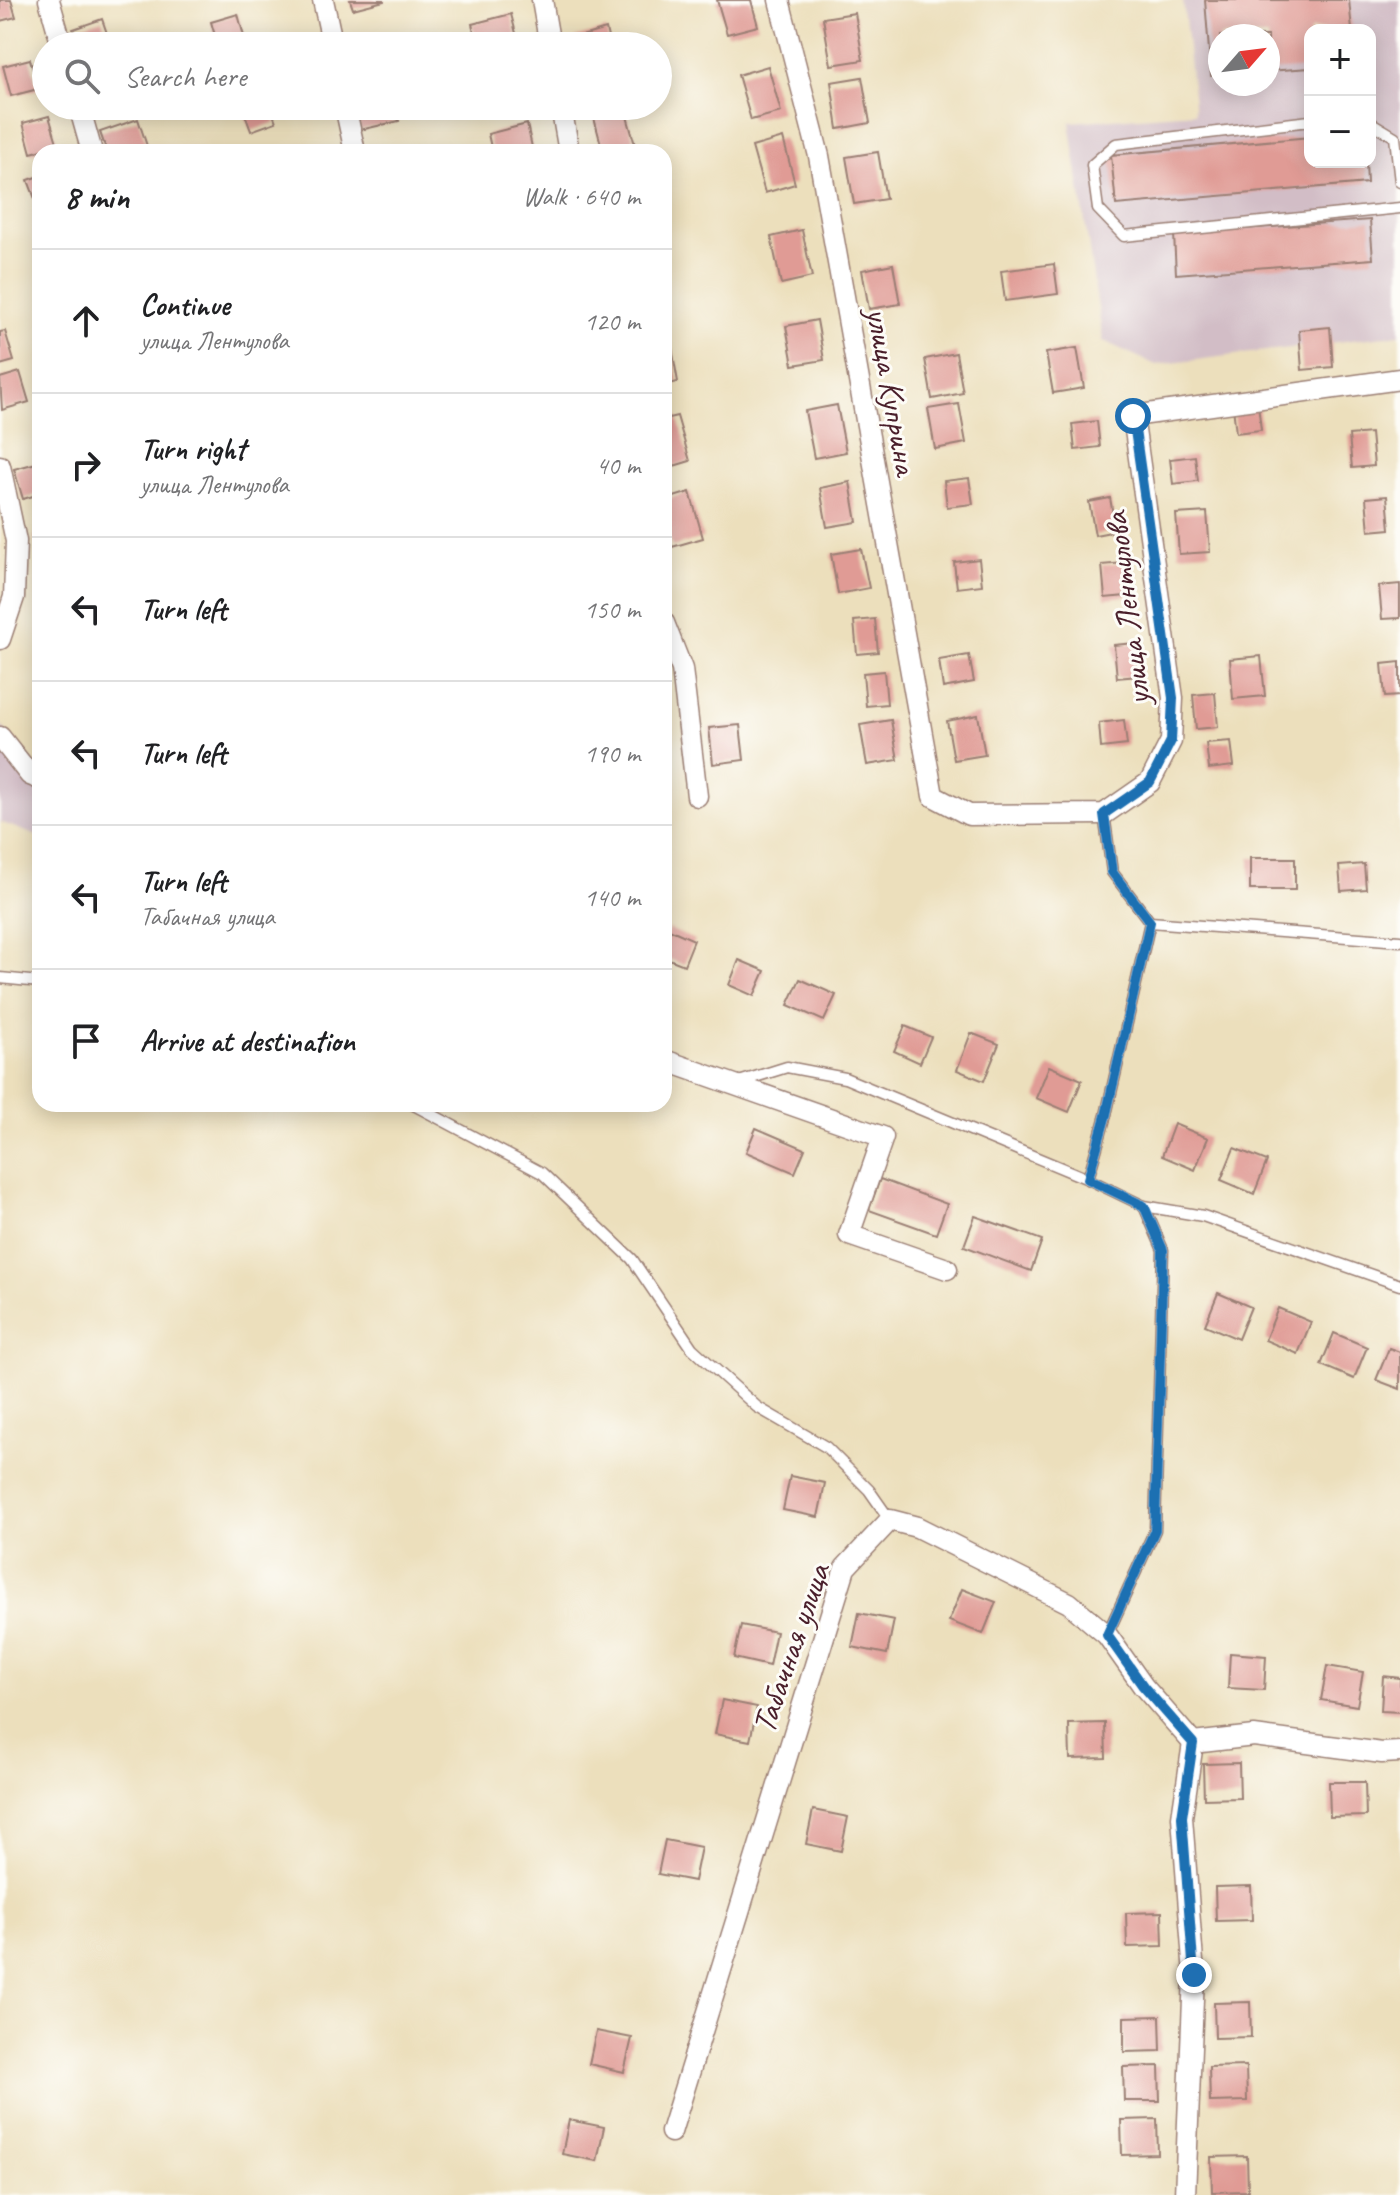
<!DOCTYPE html>
<meta charset="utf-8">
<style>
:root{--surface:#fff;--page:#f6f6f6;--text:#202124;--muted:#757577;--line:#e0e0e0}
body{margin:0;font-family:Caveat,sans-serif;background:var(--page);color:var(--text)}
.controls{position:absolute;right:24px;top:24px;display:grid;overflow:hidden;border-radius:16px;box-shadow:0 4px 20px #0003}
.controls button{width:72px;height:72px;display:grid;place-items:center;padding:0;border:0;border-bottom:2px solid var(--line);background:var(--surface);color:var(--text);font:40px sans-serif}
.compass{position:absolute;left:1208px;top:24px;width:72px;height:72px;border-radius:50%;background:var(--surface);box-shadow:0 4px 20px #0003;rotate:62deg}
.stop{position:absolute;width:24px;height:24px;margin:-18px;border:6px solid #1f6fb2;border-radius:50%;background:#fff}
.stop.end{background:#1f6fb2;border-color:#fff;box-shadow:0 2px 8px #0008}
.list{margin:0;padding:0;list-style:none}
h2{display:flex;justify-content:space-between;align-items:center;height:104px;margin:0;padding:0 32px;font-size:34px}
h2 small{font-size:26px;font-weight:400;color:var(--muted)}
.list li{display:grid;grid-template-columns:52px 1fr auto;gap:24px;align-items:center;box-sizing:border-box;height:144px;padding:0 32px;border-top:2px solid var(--line)}
.list b{display:block;font-size:30px;white-space:nowrap}
.list p{margin:0;font-size:26px;white-space:nowrap;color:var(--muted)}
.list em{font-size:26px;font-style:normal;color:var(--muted)}
.icon{flex:none;width:44px;height:44px;fill:none;stroke:currentColor;stroke-width:2;stroke-linecap:round;stroke-linejoin:round}
.map{position:relative;flex:none;width:1400px;height:2195px;overflow:hidden}
.search{position:absolute;background:var(--surface);box-shadow:0 4px 20px #0003;left:32px;top:32px;width:640px;height:88px;display:flex;align-items:center;gap:20px;box-sizing:border-box;padding:0 28px;border-radius:44px;color:var(--muted);font-size:30px}
.panel{position:absolute;background:var(--surface);box-shadow:0 4px 20px #0003;left:32px;top:144px;width:640px;height:968px;border-radius:24px}
.map>svg:first-child{display:block}
.industrial{fill:#d2bdc6;fill-rule:evenodd}
.building{fill:#e09b95}
.lines{fill:none;stroke-linecap:round;stroke-linejoin:round}
.lane-casing{stroke:#9b7f74;stroke-width:13}
.street-casing{stroke:#9b7f74;stroke-width:23}
.lane{stroke:#fff;stroke-width:10}
.street{stroke:#fff;stroke-width:20}
.route{stroke:#1f6fb2;stroke-width:10}
.labels{text-anchor:middle;stroke-width:6;stroke-linejoin:round;paint-order:stroke}
.street-label{font-size:34px;fill:#4a1f2b;stroke:#fdfcf7}
</style>
<div class="map">
<svg width="1400" height="2195" viewBox="0 0 1400 2195">
<rect width="100%" height="100%" fill="#fdfcf7"/>
<filter id="ink" filterUnits="userSpaceOnUse"><feTurbulence type="fractalNoise" baseFrequency=".0125" numOctaves="2"/><feDisplacementMap in="SourceGraphic" scale="16" xChannelSelector="R" yChannelSelector="G"/><feConvolveMatrix kernelMatrix="1 2 1 2 8 2 1 2 1" color-interpolation-filters="sRGB"/></filter>
<filter id="wash" filterUnits="userSpaceOnUse"><feTurbulence type="fractalNoise" baseFrequency=".006" numOctaves="4" result="noise"/><feDisplacementMap in="SourceGraphic" scale="32" xChannelSelector="R" yChannelSelector="G"/><feGaussianBlur stdDeviation="1.8" result="paint"/><feColorMatrix in="noise" values="0 0 0 0 0 0 0 0 0 0 0 0 0 0 0 0 0 1.4 0 .05"/><feComposite in="paint" operator="in"/></filter>
<g filter="url(#wash)">
<rect width="100%" height="100%" fill="#ecdfbc"/>
<g class="industrial">
<path d="M1183 0H1400V334L1156 365 1103 341 1070 122 1195 113ZM1310 30H1370V162H1310ZM1220 36H1268V84H1220Z"/>
<polygon points="0,724 40,771 40,837 0,822"/>
</g>
<g id="blocks">
<g class="building">
<polygon points="0,0 11,0 16,17 0,21"/>
<polygon points="350,0 384,0 384,1 353,9"/>
<polygon points="717,0 751,0 758,26 727,34"/>
<polygon points="1205,0 1349,0 1352,30 1310,30 1310,68 1268,71 1268,36 1220,36 1220,75 1211,76"/>
<polygon points="855,13 863,60 831,65 823,18"/>
<polygon points="238,14 246,44 218,46 211,22"/>
<polygon points="511,14 519,45 478,46 472,24"/>
<polygon points="102,19 111,45 79,46 73,29"/>
<polygon points="606,29 610,46 577,46 575,38"/>
<polygon points="397,37 399,46 365,46 365,45"/>
<polygon points="30,59 38,89 11,96 3,66"/>
<polygon points="768,66 781,112 751,120 738,75"/>
<polygon points="862,77 870,123 838,129 831,82"/>
<polygon points="242,106 270,106 276,122 251,131"/>
<polygon points="354,106 396,106 399,121 360,130"/>
<polygon points="625,109 637,152 603,152 594,118"/>
<polygon points="49,116 58,146 31,153 23,123"/>
<polygon points="138,119 148,149 138,152 107,152 100,132"/>
<polygon points="527,124 533,152 492,152 488,134"/>
<polygon points="1310,137 1310,162 1366,162 1367,183 1116,205 1111,155"/>
<polygon points="783,138 795,184 765,193 752,147"/>
<polygon points="416,146 418,152 396,152 396,151"/>
<polygon points="878,152 886,199 854,204 846,157"/>
<polygon points="40,176 40,212 28,180"/>
<polygon points="1370,220 1373,259 1176,274 1174,234"/>
<polygon points="802,230 812,277 781,284 771,237"/>
<polygon points="893,264 900,304 869,309 862,270"/>
<polygon points="1054,264 1058,294 1005,301 1001,271"/>
<polygon points="817,320 824,360 793,365 786,326"/>
<polygon points="1330,327 1333,367 1302,370 1299,330"/>
<polygon points="5,331 14,361 0,365 0,332"/>
<polygon points="671,343 678,382 664,385 664,344"/>
<polygon points="1077,348 1084,388 1053,393 1046,353"/>
<polygon points="956,353 963,393 932,399 925,359"/>
<polygon points="20,372 29,402 2,410 0,378"/>
<polygon points="959,404 966,443 935,449 928,409"/>
<polygon points="1258,404 1261,430 1236,433 1233,407"/>
<polygon points="837,405 846,452 814,458 805,411"/>
<polygon points="677,416 690,461 664,469 664,419"/>
<polygon points="1097,421 1100,447 1075,450 1072,424"/>
<polygon points="1371,433 1374,466 1352,468 1349,435"/>
<polygon points="1195,456 1198,481 1173,484 1170,459"/>
<polygon points="40,462 40,494 23,499 14,469"/>
<polygon points="969,478 973,504 947,507 944,481"/>
<polygon points="850,482 857,522 827,527 820,488"/>
<polygon points="690,492 703,538 672,547 664,518 664,500"/>
<polygon points="1387,496 1390,529 1369,531 1366,498"/>
<polygon points="1110,498 1116,531 1095,535 1089,502"/>
<polygon points="1207,512 1210,552 1179,554 1176,514"/>
<polygon points="40,535 40,559 38,559 34,536"/>
<polygon points="861,549 869,588 838,594 831,554"/>
<polygon points="979,559 982,585 957,588 954,562"/>
<polygon points="1124,563 1126,596 1105,598 1102,565"/>
<polygon points="1400,584 1400,618 1382,619 1379,586"/>
<polygon points="875,619 878,652 857,654 854,621"/>
<polygon points="1135,643 1138,676 1117,678 1114,645"/>
<polygon points="969,655 974,682 943,688 939,660"/>
<polygon points="1261,656 1265,696 1233,699 1230,659"/>
<polygon points="1400,662 1400,696 1385,697 1382,664"/>
<polygon points="884,671 887,704 866,706 863,673"/>
<polygon points="1215,693 1218,727 1196,729 1193,695"/>
<polygon points="978,715 985,755 954,760 947,721"/>
<polygon points="891,720 898,760 867,765 860,725"/>
<polygon points="1124,720 1127,745 1101,748 1099,723"/>
<polygon points="740,725 744,760 713,764 709,728"/>
<polygon points="1231,741 1234,766 1209,769 1206,743"/>
<rect x="1250" y="858" width="45" height="32"/>
<polygon points="1364,864 1366,889 1341,891 1339,866"/>
<polygon points="669,929 694,940 684,965 664,957 664,939"/>
<polygon points="739,960 765,971 754,996 729,985"/>
<polygon points="800,979 836,995 824,1021 788,1005"/>
<polygon points="905,1026 931,1037 920,1063 894,1051"/>
<polygon points="971,1033 999,1044 984,1081 957,1070"/>
<polygon points="1049,1066 1082,1080 1069,1112 1036,1098"/>
<polygon points="1174,1124 1208,1138 1195,1170 1162,1156"/>
<polygon points="756,1128 805,1149 795,1173 746,1152"/>
<polygon points="1234,1148 1267,1161 1254,1194 1221,1180"/>
<polygon points="880,1179 947,1204 936,1234 869,1210"/>
<polygon points="975,1216 1042,1240 1031,1271 964,1246"/>
<polygon points="1218,1293 1251,1307 1238,1339 1205,1325"/>
<polygon points="1278,1308 1311,1322 1298,1354 1265,1340"/>
<polygon points="1334,1333 1367,1347 1354,1379 1321,1365"/>
<polygon points="1389,1348 1400,1352 1400,1389 1376,1380"/>
<polygon points="790,1476 825,1483 818,1517 783,1510"/>
<polygon points="962,1589 996,1602 983,1634 949,1621"/>
<polygon points="859,1613 894,1620 887,1654 852,1647"/>
<polygon points="741,1625 776,1632 769,1666 734,1658"/>
<polygon points="1230,1653 1266,1656 1264,1690 1228,1688"/>
<polygon points="1327,1666 1363,1672 1357,1706 1321,1700"/>
<polygon points="1383,1676 1400,1678 1400,1712 1381,1711"/>
<polygon points="722,1700 757,1707 750,1741 715,1734"/>
<polygon points="1105,1723 1106,1758 1070,1759 1069,1724"/>
<polygon points="1239,1763 1240,1798 1204,1799 1203,1764"/>
<polygon points="1329,1782 1365,1782 1366,1816 1330,1817"/>
<polygon points="813,1810 848,1817 841,1851 806,1844"/>
<polygon points="665,1840 701,1847 694,1881 658,1874"/>
<polygon points="1251,1886 1252,1920 1216,1921 1215,1887"/>
<polygon points="1162,1912 1163,1946 1127,1947 1126,1913"/>
<polygon points="1250,2002 1251,2037 1215,2038 1214,2003"/>
<polygon points="1160,2016 1161,2051 1124,2052 1124,2017"/>
<polygon points="596,2031 632,2038 624,2072 589,2064"/>
<polygon points="1159,2066 1160,2101 1124,2101 1123,2067"/>
<polygon points="1246,2066 1247,2101 1210,2102 1209,2067"/>
<polygon points="1157,2119 1158,2154 1122,2155 1121,2120"/>
<polygon points="569,2120 604,2127 597,2161 562,2154"/>
<polygon points="1247,2156 1248,2191 1212,2192 1211,2157"/>
</g>
</g>
</g>
<g filter="url(#ink)">
<use href="#blocks" fill-opacity="0" stroke="#9b7f74" stroke-width="2"/>
<g class="lines">
<g class="lane-casing">
<g id="lane">
<polyline points="1310,121 1116,144 1092,165 1098,209 1124,236 1400,208"/>
<polyline points="1370,122 1395,137 1400,182"/>
<polyline points="1104,814 1112,872 1150,922 1400,941"/>
<polyline points="0,978 40,982"/>
<polyline points="739,1082 787,1067 845,1078 1088,1179 1144,1206 1163,1250 1155,1530 1107,1635"/>
<polyline points="412,1104 542,1173 632,1259 692,1348 757,1407 826,1447 869,1490 890,1520"/>
<polyline points="1088,1179 1106,1115 1150,922"/>
<polyline points="1144,1206 1203,1216 1400,1285"/>
</g>
</g>
<g class="street-casing">
<g id="street">
<polyline points="49,0 62,46"/>
<polyline points="323,0 333,46"/>
<polyline points="542,0 550,46"/>
<polyline points="779,0 819,156 933,796 969,815 1104,814 1150,782 1171,741 1173,698 1133,416 1400,379"/>
<polyline points="79,106 92,152"/>
<polyline points="345,106 355,152"/>
<polyline points="561,106 569,152"/>
<polyline points="0,466 16,541 14,597 0,639"/>
<polyline points="664,623 682,669 697,796"/>
<polyline points="0,737 30,775 40,779"/>
<polyline points="664,1060 883,1137 849,1235 947,1269"/>
<polyline points="671,2132 845,1568 890,1520 917,1527 1069,1603 1107,1635 1143,1686 1193,1743"/>
<polyline points="1185,2195 1194,1975 1182,1817 1193,1743 1254,1736 1382,1753 1400,1752"/>
</g>
</g>
<use href="#lane" class="lane"/>
<use href="#street" class="street"/>
</g>
</g>
<g class="lines" filter="url(#ink)">
<polyline class="route" points="1133,416 1173,698 1171,741 1150,782 1104,814 1112,872 1150,922 1106,1115 1088,1179 1144,1206 1163,1250 1155,1530 1107,1635 1143,1686 1193,1743 1182,1817 1194,1975"/>
</g>
<g class="labels">
<g class="street-label">
<text transform="translate(893 391) rotate(80)" y="12">улица Куприна</text>
<text transform="translate(1126 609) rotate(-97)" y="12">улица Лентулова</text>
<text transform="translate(790 1648) rotate(-71)" y="12">Табачная улица</text>
</g>
</g>
</svg>
<div class="controls">
<button>+</button>
<button>−</button>
</div>
<svg class="compass" viewBox="-18 -18 36 36"><path d="M0-13l5 13h-10z" fill="#e53935"/><path d="M0 13l5-13h-10z" fill="#757577"/></svg>
<div class="stop" style="left:1133px;top:416px"></div>
<div class="stop end" style="left:1194px;top:1975px"></div>
<div class="search"><svg class="icon" aria-label="search" viewBox="0 0 24 24"><circle cx="10" cy="10" r="6"/><path d="M15 15l6 6"/></svg>Search here</div>
<section class="panel">
<h2>8 min<small>Walk · 640 m</small></h2>
<ul class="list">
<li><svg class="icon" aria-label="ahead" viewBox="0 0 24 24"><path d="M12 20V5M6 11l6-6 6 6"/></svg><div><b>Continue</b><p>улица Лентулова</p></div><em>120 m</em></li>
<li><svg class="icon" aria-label="right" viewBox="0 0 24 24"><path d="M7 20v-9h11M14 6l5 5-5 5"/></svg><div><b>Turn right</b><p>улица Лентулова</p></div><em>40 m</em></li>
<li><svg class="icon" aria-label="left" viewBox="0 0 24 24"><path d="M17 20v-9H6M10 6l-5 5 5 5"/></svg><div><b>Turn left</b></div><em>150 m</em></li>
<li><svg class="icon" aria-label="left" viewBox="0 0 24 24"><path d="M17 20v-9H6M10 6l-5 5 5 5"/></svg><div><b>Turn left</b></div><em>190 m</em></li>
<li><svg class="icon" aria-label="left" viewBox="0 0 24 24"><path d="M17 20v-9H6M10 6l-5 5 5 5"/></svg><div><b>Turn left</b><p>Табачная улица</p></div><em>140 m</em></li>
<li><svg class="icon" aria-label="arrive" viewBox="0 0 24 24"><path d="M6 21V4h12l-3 4 3 4H6"/></svg><div><b>Arrive at destination</b></div></li>
</ul>
</section>
</div>
